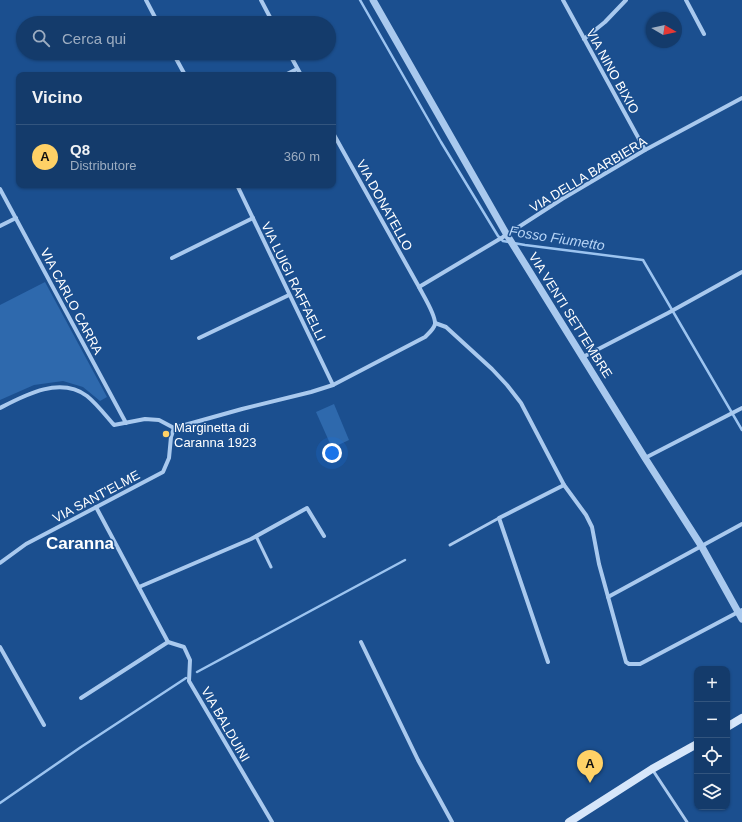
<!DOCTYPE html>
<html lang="it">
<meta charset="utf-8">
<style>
:root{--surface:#143b6b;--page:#1d4271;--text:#f1f3f6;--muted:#9dadc1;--line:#33557e;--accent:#ffd166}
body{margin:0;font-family:Arial,sans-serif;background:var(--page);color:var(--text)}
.controls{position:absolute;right:12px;bottom:12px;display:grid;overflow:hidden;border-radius:8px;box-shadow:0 1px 3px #0004}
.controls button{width:36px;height:36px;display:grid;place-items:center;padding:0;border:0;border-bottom:1px solid var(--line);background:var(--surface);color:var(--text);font:20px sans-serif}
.compass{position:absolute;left:646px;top:12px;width:36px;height:36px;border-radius:50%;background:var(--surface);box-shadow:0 1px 3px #0004;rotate:99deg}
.you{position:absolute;left:332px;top:453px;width:14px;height:14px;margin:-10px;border:3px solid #fff;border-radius:50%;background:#1a73e8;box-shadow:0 0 0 6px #1a73e833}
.badge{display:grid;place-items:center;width:26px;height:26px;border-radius:50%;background:var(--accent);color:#111;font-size:13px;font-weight:700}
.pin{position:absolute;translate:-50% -33px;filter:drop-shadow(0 1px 2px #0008)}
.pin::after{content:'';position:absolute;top:21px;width:14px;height:12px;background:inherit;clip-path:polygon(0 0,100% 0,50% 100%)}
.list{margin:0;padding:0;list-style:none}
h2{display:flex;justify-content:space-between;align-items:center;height:52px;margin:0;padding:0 16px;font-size:17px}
h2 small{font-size:13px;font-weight:400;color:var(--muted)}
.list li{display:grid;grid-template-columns:26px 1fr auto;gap:12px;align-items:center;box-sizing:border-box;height:64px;padding:0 16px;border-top:1px solid var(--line)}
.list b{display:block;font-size:15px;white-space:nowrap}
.list p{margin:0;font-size:13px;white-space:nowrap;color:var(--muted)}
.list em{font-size:13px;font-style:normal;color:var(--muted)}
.icon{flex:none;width:22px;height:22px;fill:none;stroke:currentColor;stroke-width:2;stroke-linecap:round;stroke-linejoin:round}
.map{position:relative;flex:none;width:742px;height:822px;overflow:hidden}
.search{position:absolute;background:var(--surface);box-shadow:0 1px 3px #0004;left:16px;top:16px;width:320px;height:44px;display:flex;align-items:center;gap:10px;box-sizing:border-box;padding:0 14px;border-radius:22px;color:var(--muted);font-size:15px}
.panel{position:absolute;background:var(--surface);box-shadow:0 1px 3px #0004;left:16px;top:72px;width:320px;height:116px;border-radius:8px}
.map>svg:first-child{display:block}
.green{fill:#2e69ad}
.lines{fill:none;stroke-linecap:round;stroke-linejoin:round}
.stream{stroke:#9cc4f0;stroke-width:2.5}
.service{stroke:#a9c9ee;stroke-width:3}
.minor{stroke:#a9c9ee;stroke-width:4}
.tertiary{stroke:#a9c9ee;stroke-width:7}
.secondary{stroke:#d6e6fa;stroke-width:8}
.poi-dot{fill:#ffd166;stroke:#1b4f8f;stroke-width:1.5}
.labels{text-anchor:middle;stroke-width:3;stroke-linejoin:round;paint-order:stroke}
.street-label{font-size:13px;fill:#fff;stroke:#1b4f8f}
.poi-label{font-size:13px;fill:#fff;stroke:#1b4f8f;text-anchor:start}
.water-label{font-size:14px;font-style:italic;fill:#b5d3f5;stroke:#1b4f8f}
.district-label{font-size:17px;font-weight:bold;fill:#fff;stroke:#1b4f8f}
</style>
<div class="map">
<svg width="742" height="822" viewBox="0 0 742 822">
<rect width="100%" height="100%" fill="#1b4f8f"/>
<g class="green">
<polygon points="45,282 107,397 100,401 83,387 63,381 34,385 0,400 0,305"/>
<polygon points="334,404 349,440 332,448 316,412"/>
</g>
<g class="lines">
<g class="stream">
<polyline points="360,0 441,142 498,236 503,241 525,245 643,260 742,430"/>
<polyline points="197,672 405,560"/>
<polyline points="0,803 81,747 186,678"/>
</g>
<g class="service">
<polyline points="256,536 271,567"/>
<polyline points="450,545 499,518"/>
<polyline points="652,769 687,822"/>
</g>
<g class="minor">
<polyline points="146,0 158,23"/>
<polyline points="261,0 273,23"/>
<polyline points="563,0 645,150"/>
<polyline points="686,0 704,34"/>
<polyline points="584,39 605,22 626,0"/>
<polyline points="173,53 185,75"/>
<polyline points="289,53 301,75"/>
<polyline points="285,75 297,69"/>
<polyline points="333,133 419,287"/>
<polyline points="237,185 333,385"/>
<polyline points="0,189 126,423"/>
<polyline points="0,226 16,218"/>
<polyline points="172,258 253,218"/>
<polyline points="435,323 446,327 492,369 507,385 521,403 564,485 586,515 592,527 599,564 626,662 629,664 640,664 742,610"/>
<polyline points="199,338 289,295"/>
<polyline points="583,357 668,313 742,272"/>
<path d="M0 408C25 395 60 376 87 396 97 404 106 416 114 425L145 419 159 420 174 428 242 409 311 392 333 385 425 337C429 333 434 329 435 324 436 315 423 295 419 287L503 237 562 199 645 150 742 98"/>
<polyline points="645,458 742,408"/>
<polyline points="96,507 168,642 184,647 190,660 189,681 272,822"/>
<polyline points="0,563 26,544 163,472 169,458 171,437 174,428"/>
<polyline points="139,587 251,539 307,508 324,536"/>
<polyline points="608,597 742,524"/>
<polyline points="361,642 418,760 452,822"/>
<polyline points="0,647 44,725"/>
<polyline points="548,662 499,518 564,485"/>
<polyline points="81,698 168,642"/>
</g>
<polyline class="tertiary" points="373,0 507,235 645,458 702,547 742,619"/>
<g class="secondary">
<polyline points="727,727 742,718"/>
<polyline points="569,822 652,769 697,744"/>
</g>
</g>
<circle class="poi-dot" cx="166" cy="434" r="4"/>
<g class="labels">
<g class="street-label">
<text transform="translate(613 71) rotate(61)" y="5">VIA NINO BIXIO</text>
<text transform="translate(588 174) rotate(-31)" y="5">VIA DELLA BARBIERA</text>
<text transform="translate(385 205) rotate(61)" y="5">VIA DONATELLO</text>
<text transform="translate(294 281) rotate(64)" y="5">VIA LUIGI RAFFAELLI</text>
<text transform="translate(72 301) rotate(62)" y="5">VIA CARLO CARRA</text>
<text transform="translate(571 315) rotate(58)" y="5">VIA VENTI SETTEMBRE</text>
<text transform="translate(96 496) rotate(-28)" y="5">VIA SANT'ELME</text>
<text transform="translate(226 724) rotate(60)" y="5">VIA BALDUINI</text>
</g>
<g class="poi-label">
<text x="174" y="432">Marginetta di<tspan x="174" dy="15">Caranna 1923</tspan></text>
</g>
<g class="water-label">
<text transform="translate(557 238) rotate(9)" y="5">Fosso Fiumetto</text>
</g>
<g class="district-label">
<text x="80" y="549">Caranna</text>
</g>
</g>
</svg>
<div class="controls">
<button>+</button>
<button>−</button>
<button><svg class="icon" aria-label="locate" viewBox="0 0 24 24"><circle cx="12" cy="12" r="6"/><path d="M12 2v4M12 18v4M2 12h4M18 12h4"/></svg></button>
<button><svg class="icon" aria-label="layers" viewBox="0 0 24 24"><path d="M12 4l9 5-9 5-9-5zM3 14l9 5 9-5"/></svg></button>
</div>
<svg class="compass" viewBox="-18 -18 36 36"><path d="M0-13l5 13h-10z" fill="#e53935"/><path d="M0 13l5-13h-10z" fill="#9dadc1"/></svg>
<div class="you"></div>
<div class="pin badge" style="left:590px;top:783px">A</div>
<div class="search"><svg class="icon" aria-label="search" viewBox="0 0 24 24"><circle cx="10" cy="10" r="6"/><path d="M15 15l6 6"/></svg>Cerca qui</div>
<section class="panel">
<h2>Vicino<small></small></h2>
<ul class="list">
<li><span class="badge">A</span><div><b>Q8</b><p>Distributore</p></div><em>360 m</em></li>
</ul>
</section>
</div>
